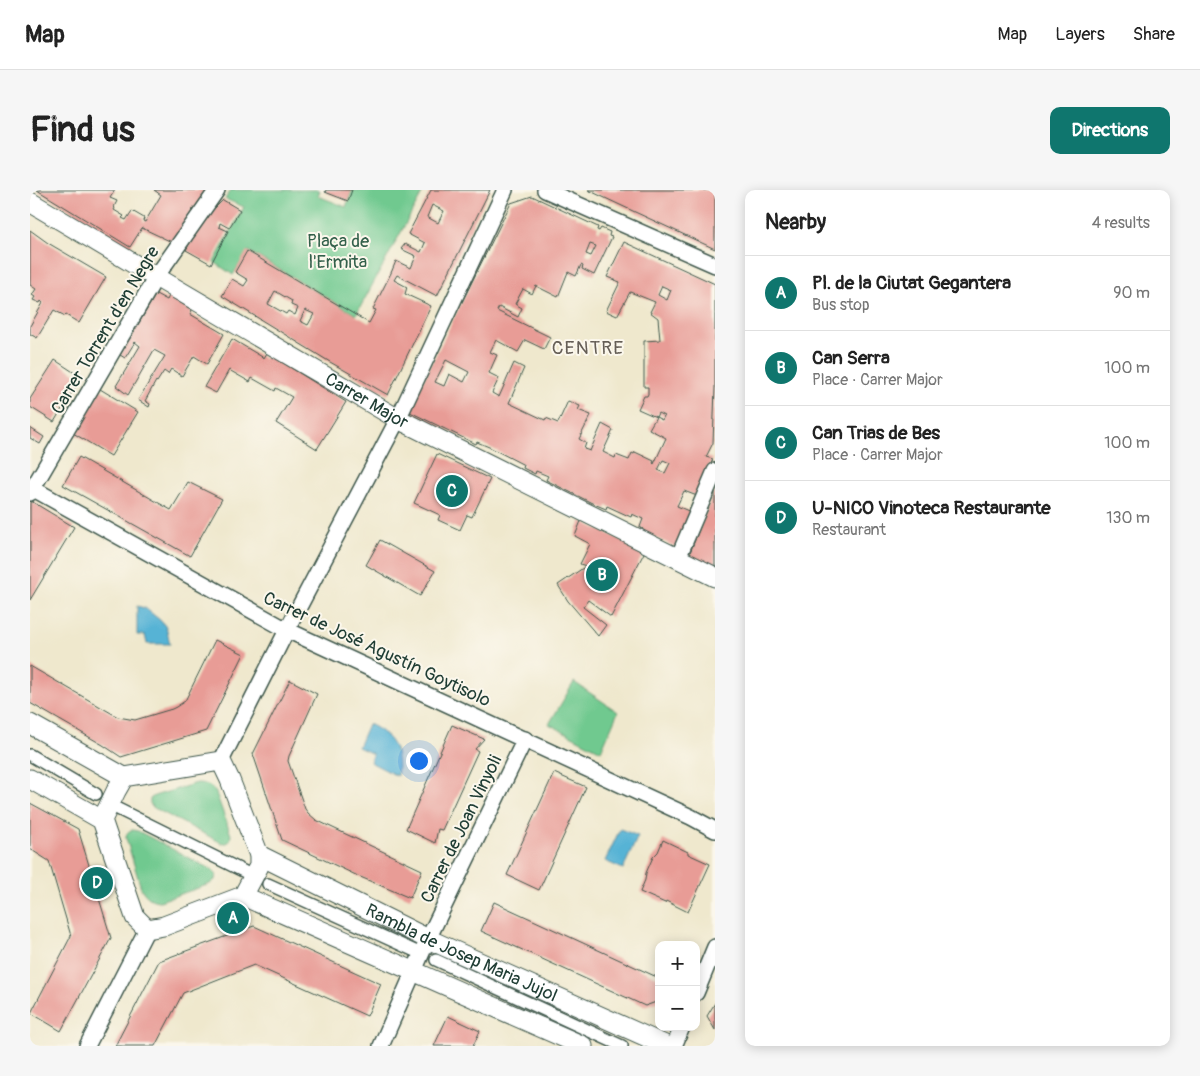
<!DOCTYPE html>
<meta charset="utf-8">
<style>
:root{--surface:#fff;--page:#f6f6f6;--text:#222;--muted:#767676;--line:#e0e0e0;--accent:#0f766e}
body{margin:0;font-family:Pangolin,sans-serif;background:var(--page);color:var(--text)}
.controls{position:absolute;right:15px;bottom:15px;display:grid;overflow:hidden;border-radius:10px;box-shadow:0 2px 12px #0003}
.controls button{width:45px;height:45px;display:grid;place-items:center;padding:0;border:0;border-bottom:1px solid var(--line);background:var(--surface);color:var(--text);font:25px sans-serif}
.you{position:absolute;left:388px;top:570px;width:18px;height:18px;margin:-12px;border:4px solid #fff;border-radius:50%;background:#1a73e8;box-shadow:0 0 0 8px #1a73e833}
.badge{display:grid;place-items:center;width:32px;height:32px;border-radius:50%;background:var(--accent);color:#fff;font-size:16px;font-weight:700}
.pin{position:absolute;translate:-50% -50%;border:2px solid #fff;box-shadow:0 1px 5px #0006}
.list{margin:0;padding:0;list-style:none}
h2{display:flex;justify-content:space-between;align-items:center;height:65px;margin:0;padding:0 20px;font-size:21px}
h2 small{font-size:16px;font-weight:400;color:var(--muted)}
.list li{display:grid;grid-template-columns:32px 1fr auto;gap:15px;align-items:center;box-sizing:border-box;height:75px;padding:0 20px;border-top:1px solid var(--line)}
.list b{display:block;font-size:19px;white-space:nowrap}
.list p{margin:0;font-size:16px;white-space:nowrap;color:var(--muted)}
.list em{font-size:16px;font-style:normal;color:var(--muted)}
.map{position:relative;flex:none;width:685px;height:856px;overflow:hidden;border-radius:10px}
header{display:flex;align-items:center;gap:30px;box-sizing:border-box;height:70px;padding:0 25px;background:var(--surface);border-bottom:1px solid var(--line)}
header strong{font-size:24px}
nav{display:flex;gap:28px;margin-inline-start:auto;font-size:18px}
.intro{display:flex;align-items:center;justify-content:space-between;box-sizing:border-box;height:120px;padding:0 30px}
h1{margin:0;font-size:35px}
.button{padding:12px 22px;border-radius:10px;background:var(--accent);color:#fff;font-size:18px;font-weight:700}
main{display:flex;gap:30px;padding:0 30px}
aside{flex:1;background:var(--surface);border-radius:10px;box-shadow:0 2px 12px #0003}
.map>svg:first-child{display:block}
.green{fill:#70c98f;stroke:#488362}
.water{fill:#57b3d5;stroke:#3b7884}
.building{fill:#e89c96;fill-rule:evenodd}
.lines{fill:none;stroke-linecap:round;stroke-linejoin:round}
.pedestrian-casing{stroke:#3e574b;stroke-width:14}
.minor-casing{stroke:#3e574b;stroke-width:18}
.tertiary-casing{stroke:#3e574b;stroke-width:21}
.pedestrian{stroke:#fff;stroke-width:11}
.minor{stroke:#fff;stroke-width:15}
.tertiary{stroke:#fff;stroke-width:19}
.labels{text-anchor:middle;stroke-width:4;stroke-linejoin:round;paint-order:stroke}
.park-label{font-size:18px;fill:#33604b;stroke:#fbf7ec}
.street-label{font-size:18px;fill:#1f3d34;stroke:#fbf7ec}
.neighbourhood-label{font-size:19px;letter-spacing:1px;fill:#655e56;stroke:#fbf7ec}
</style>
<header>
<strong>Map</strong>
<nav><a>Map</a><a>Layers</a><a>Share</a></nav>
</header>
<div class="intro"><h1>Find us</h1><a class="button">Directions</a></div>
<main>
<div class="map">
<svg width="685" height="856" viewBox="0 0 685 856">
<rect width="100%" height="100%" fill="#fbf7ec"/>
<filter id="ink" filterUnits="userSpaceOnUse"><feTurbulence type="fractalNoise" baseFrequency=".02" numOctaves="2"/><feDisplacementMap in="SourceGraphic" scale="10" xChannelSelector="R" yChannelSelector="G"/><feConvolveMatrix kernelMatrix="1 2 1 2 8 2 1 2 1" color-interpolation-filters="sRGB"/></filter>
<filter id="wash" filterUnits="userSpaceOnUse"><feTurbulence type="fractalNoise" baseFrequency=".0096" numOctaves="4" result="noise"/><feDisplacementMap in="SourceGraphic" scale="20" xChannelSelector="R" yChannelSelector="G"/><feGaussianBlur stdDeviation="1.12" result="paint"/><feColorMatrix in="noise" values="0 0 0 0 0 0 0 0 0 0 0 0 0 0 0 0 0 1.4 0 .05"/><feComposite in="paint" operator="in"/></filter>
<g filter="url(#wash)">
<rect width="100%" height="100%" fill="#efe8cd"/>
<g class="green">
<polygon points="201,0 290,0 288,6 316,17 322,0 394,0 326,125 218,61 203,85 184,72 214,17 195,9"/>
<polygon points="544,492 588,522 571,561 519,534"/>
<path d="M167 593C175 593 181 595 186 603L201 645 200 651 197 653H192L122 617 120 613V609L124 606Z"/>
<path d="M103 640 108 641 182 680 186 684 185 690 180 694 130 711C121 711 115 706 111 698L96 648C96 644 98 640 103 640Z"/>
</g>
<g class="water">
<polygon points="107,416 115,418 130,430 136,437 140,454 117,454 115,445 107,445"/>
<path d="M338 534C361 544 371 561 367 586L340 572 343 564 328 557Z"/>
<polygon points="590,639 608,646 593,679 575,671"/>
</g>
<g id="blocks">
<g class="building">
<polygon points="7,0 85,0 80,8 87,11 84,17 85,18 84,20 94,26 92,28 96,30 102,21 114,28 113,31 115,32 131,5 124,0 182,0 146,54 112,38 100,57"/>
<polygon points="296,0 322,0 318,11 295,2"/>
<path d="M401 0H460L407 106 367 85 364 90 377 97 375 104 401 116 358 205 300 172 192 106 202 89 214 96 218 90 205 82 217 61 339 133 346 120 343 119 361 83 366 71 381 78 386 66 371 59 375 54 391 62 395 53 378 44ZM402 15 414 21 408 33 397 27ZM245 101 262 111 261 115 268 118 265 125 258 121 256 124 238 114ZM275 120 284 124 278 135 270 131Z"/>
<polygon points="558,0 685,0 685,59 605,22"/>
<path d="M502 6 568 37 567 40 569 41 571 38 580 42 579 46 582 47 564 85 552 79 553 76 551 75 546 86 538 82 528 107 506 96 502 104 493 99 485 114 492 118 488 127 469 117 467 121 520 147 514 159 495 150 488 162 466 150 460 162 467 165 459 183 469 188 462 203 469 207 484 173 494 178 479 213 515 230 516 228 528 233 538 211 550 216 548 220 561 225 549 249 556 253 554 259 560 261 572 234 583 240 573 262 585 268 586 265 599 270 602 263 604 264 605 262 624 271 623 273 624 274 636 248 619 239 626 227 632 230 634 226 628 223 626 227 608 219 614 206H617L618 204V197H614V151L630 150 628 128 620 122 625 112 600 102 587 126 576 121 590 92 577 87 594 52 685 94V198L683 253 676 267 683 269 667 306 654 301 647 316 663 323 648 358 612 342 613 339 610 337 613 329 602 324 601 327 577 316 576 319 564 314 516 290 518 286 506 281 505 284 493 278 494 275 459 257 447 252 446 254 378 221 481 13ZM560 54 566 56 561 66 556 64ZM632 96 641 100 637 110 628 105ZM416 170 439 182 434 192 419 184 414 196 405 192ZM633 270 640 273 635 283 628 280Z"/>
<polygon points="193,10 210,20 199,38 190,33 189,37 198,41 181,74 156,60 172,31"/>
<polygon points="0,40 18,53 76,87 49,133 36,125 35,126 24,120 7,148 0,144 0,136 13,113 11,111 10,113 3,110 5,107 2,105 6,99 0,95"/>
<polygon points="126,104 137,110 139,106 162,120 160,124 194,144 177,174 164,166 152,186 141,179 138,184 134,181 127,192 126,191 115,211 120,214 119,217 108,210 135,166 124,160 98,205 86,196 110,156 105,152 95,168 90,165"/>
<polygon points="202,149 234,168 237,163 316,212 287,259 246,233 262,207 246,198 245,201 222,188 220,192 199,180 186,203 174,197"/>
<polygon points="25,170 51,187 24,232 0,217 0,209"/>
<polygon points="70,199 108,222 81,266 43,243"/>
<polygon points="0,238 14,247 10,254 0,248"/>
<polygon points="407,264 460,289 442,327 437,325 430,340 408,330 410,325 384,313"/>
<polygon points="49,267 141,320 158,292 192,309 160,366 33,295"/>
<polygon points="685,299 685,378 659,365"/>
<polygon points="1,311 44,337 0,410 0,313"/>
<polygon points="551,331 615,361 581,427 558,410 553,417 576,435 568,446 538,411 528,395 556,376 550,374 560,354 545,346"/>
<polygon points="350,350 405,381 390,406 336,375"/>
<polygon points="185,450 214,464 176,541 91,567 73,555 0,513 0,476 88,527 105,530 142,519 146,517 155,511"/>
<polygon points="260,490 287,504 259,566 258,571 275,619 278,623 286,630 392,680 380,708 328,686 252,650 223,564"/>
<polygon points="422,535 454,549 445,559 448,561 412,640 408,639 405,653 376,639"/>
<polygon points="524,583 556,597 509,700 477,685"/>
<polygon points="0,613 48,639 81,748 31,841 1,823 41,746 19,671 0,659"/>
<polygon points="633,650 658,662 658,664 680,674 658,722 636,711 635,713 610,702 615,690 616,683 623,667 628,662"/>
<polygon points="464,712 629,788 629,811 615,816 451,741"/>
<polygon points="224,736 351,794 337,826 224,775 153,803 125,856 85,856 129,771"/>
<polygon points="685,813 685,840 677,826"/>
<polygon points="418,826 450,841 443,856 404,856"/>
</g>
</g>
</g>
<g filter="url(#ink)">
<use href="#blocks" fill-opacity="0" stroke="#3e574b" stroke-width="1"/>
<g class="lines">
<g class="pedestrian-casing">
<g id="pedestrian">
<polyline points="0,565 66,604"/>
<polyline points="88,619 215,682"/>
<polyline points="238,694 387,762"/>
<polyline points="406,770 592,856"/>
</g>
</g>
<g class="minor-casing">
<g id="minor">
<polyline points="515,0 685,75"/>
<polyline points="0,297 257,440 661,627 685,640"/>
<polyline points="0,303 126,87 187,0"/>
<polyline points="648,368 685,281"/>
<polyline points="191,571 257,440 368,229 475,0"/>
<polyline points="666,803 685,757"/>
<polyline points="57,856 117,739"/>
<polyline points="351,856 398,749 495,549"/>
<polyline points="644,856 652,837"/>
</g>
</g>
<g class="tertiary-casing">
<g id="tertiary">
<path id="s1" d="M0 12 126 87 368 229 685 387"/>
<polyline points="0,534 94,587"/>
<polyline points="0,589 72,630 105,727 117,739 134,736 213,706 229,676 229,665 200,590 191,571 94,587 86,601 72,630"/>
<path id="s2" d="M229 665 398 749 637 856"/>
<polyline points="213,706 553,856"/>
</g>
</g>
<use href="#pedestrian" class="pedestrian"/>
<use href="#minor" class="minor"/>
<use href="#tertiary" class="tertiary"/>
</g>
</g>
<g class="labels">
<g class="park-label">
<text x="308" y="57">Plaça de<tspan x="308" dy="21">l'Ermita</tspan></text>
</g>
<g class="street-label">
<text transform="translate(75 140) rotate(-59)" y="6">Carrer Torrent d'en Negre</text>
<text dy="6" stroke="none"><textPath href="#s1" startOffset="391">Carrer Major</textPath></text>
<text transform="translate(347 459) rotate(25)" y="6">Carrer de José Agustín Goytisolo</text>
<text transform="translate(431 639) rotate(-64)" y="6">Carrer de Joan Vinyoli</text>
<text dy="6" stroke="none"><textPath href="#s2" startOffset="225">Rambla de Josep Maria Jujol</textPath></text>
</g>
<g class="neighbourhood-label">
<text x="558" y="164">CENTRE</text>
</g>
</g>
</svg>
<div class="controls">
<button>+</button>
<button>−</button>
</div>
<div class="you"></div>
<div class="pin badge" style="left:203px;top:728px">A</div>
<div class="pin badge" style="left:572px;top:385px">B</div>
<div class="pin badge" style="left:422px;top:301px">C</div>
<div class="pin badge" style="left:67px;top:693px">D</div>
</div>
<aside>
<h2>Nearby<small>4 results</small></h2>
<ul class="list">
<li><span class="badge">A</span><div><b>Pl. de la Ciutat Gegantera</b><p>Bus stop</p></div><em>90 m</em></li>
<li><span class="badge">B</span><div><b>Can Serra</b><p>Place · Carrer Major</p></div><em>100 m</em></li>
<li><span class="badge">C</span><div><b>Can Trias de Bes</b><p>Place · Carrer Major</p></div><em>100 m</em></li>
<li><span class="badge">D</span><div><b>U-NICO Vinoteca Restaurante</b><p>Restaurant</p></div><em>130 m</em></li>
</ul>
</aside>
</main>
